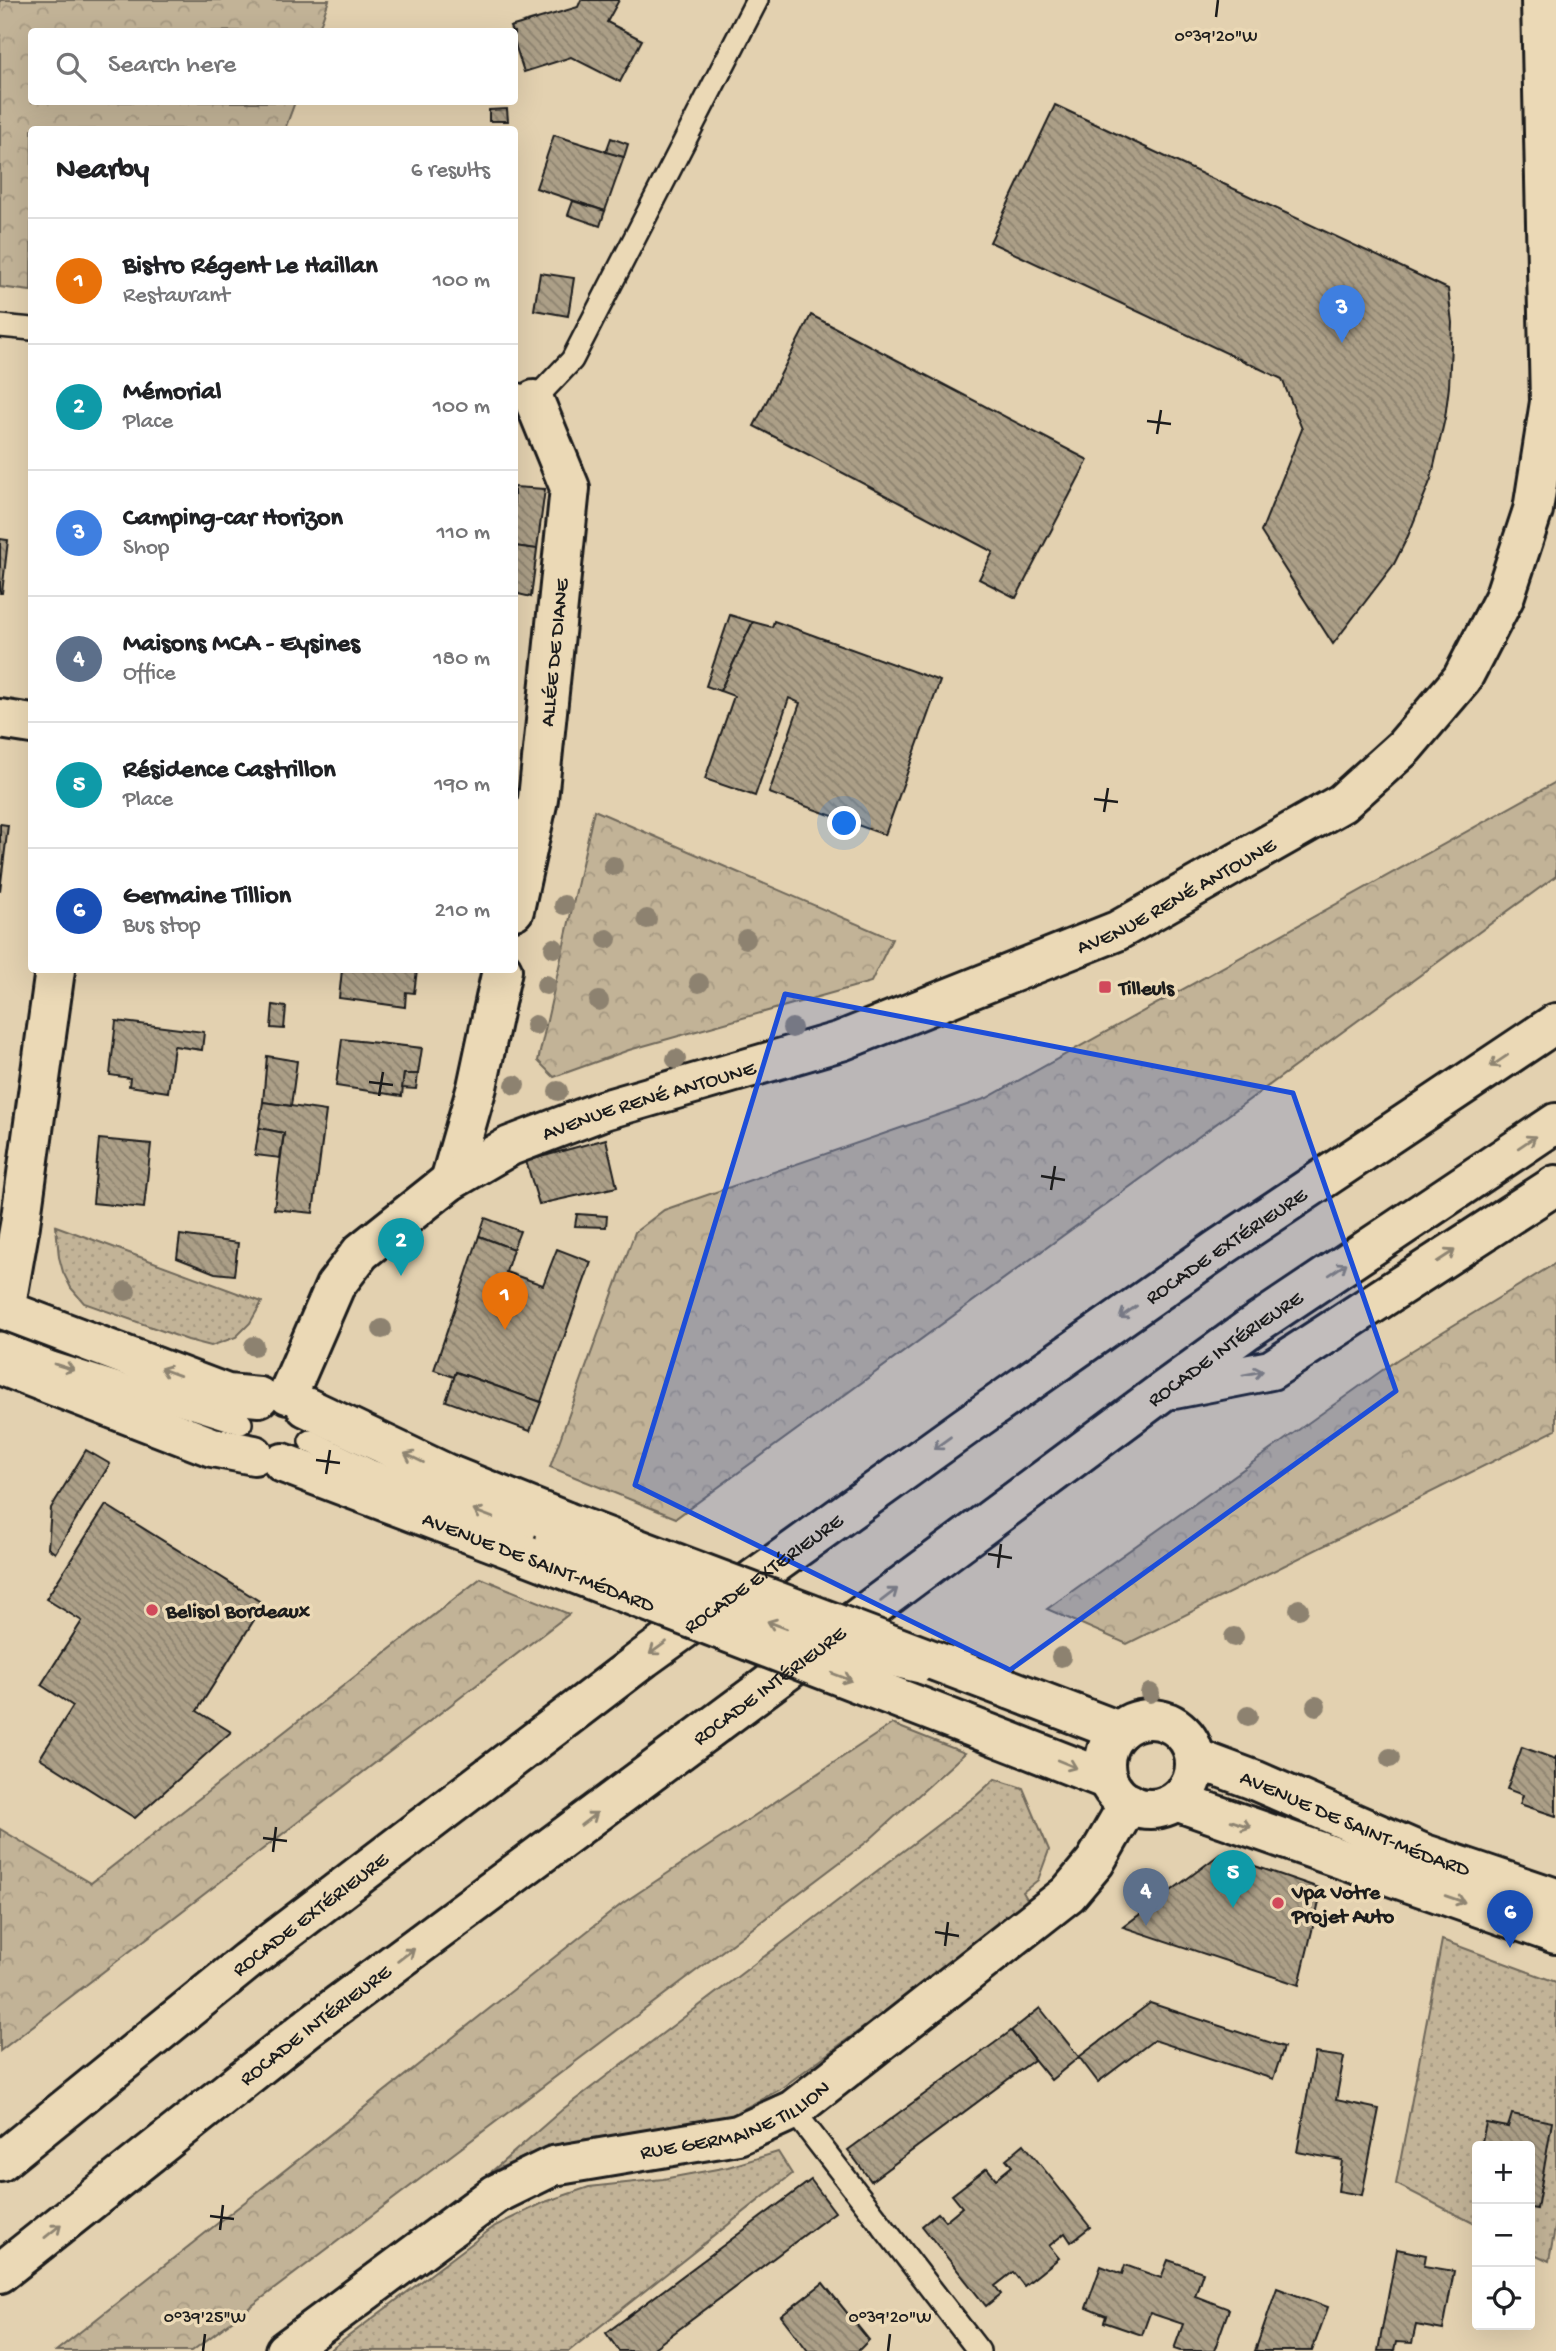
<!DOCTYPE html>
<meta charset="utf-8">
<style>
:root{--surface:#fff;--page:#f2f2f2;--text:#202124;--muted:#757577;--line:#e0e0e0;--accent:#0b8043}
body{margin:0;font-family:"Gochi Hand",sans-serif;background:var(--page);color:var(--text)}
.controls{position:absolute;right:21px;bottom:21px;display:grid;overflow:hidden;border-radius:7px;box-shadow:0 7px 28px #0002}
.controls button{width:63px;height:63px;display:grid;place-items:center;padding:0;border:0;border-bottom:2px solid var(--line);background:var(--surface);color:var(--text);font:35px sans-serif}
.you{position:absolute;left:845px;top:824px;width:24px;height:24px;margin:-18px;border:5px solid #fff;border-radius:50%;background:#1a73e8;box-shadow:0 0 0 10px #1a73e833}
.badge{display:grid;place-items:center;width:46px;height:46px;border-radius:50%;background:var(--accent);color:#fff;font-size:23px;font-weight:700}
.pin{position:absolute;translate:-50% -58px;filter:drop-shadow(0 2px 4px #0008)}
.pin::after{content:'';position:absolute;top:37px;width:24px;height:21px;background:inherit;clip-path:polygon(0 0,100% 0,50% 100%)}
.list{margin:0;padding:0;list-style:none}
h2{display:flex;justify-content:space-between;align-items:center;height:91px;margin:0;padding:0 28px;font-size:30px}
h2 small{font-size:23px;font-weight:400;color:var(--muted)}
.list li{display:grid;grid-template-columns:46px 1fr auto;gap:21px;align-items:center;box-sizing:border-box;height:126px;padding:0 28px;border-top:2px solid var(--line)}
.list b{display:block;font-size:26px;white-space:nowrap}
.list p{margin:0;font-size:23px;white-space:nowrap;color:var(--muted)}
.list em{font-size:23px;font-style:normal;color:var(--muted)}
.icon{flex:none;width:38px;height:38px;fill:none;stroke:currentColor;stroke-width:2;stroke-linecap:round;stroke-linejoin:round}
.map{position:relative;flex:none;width:1556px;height:2351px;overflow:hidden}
.search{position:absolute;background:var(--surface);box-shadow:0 7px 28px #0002;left:28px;top:28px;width:490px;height:77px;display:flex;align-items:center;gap:18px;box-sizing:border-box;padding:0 24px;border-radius:7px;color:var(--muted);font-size:26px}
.panel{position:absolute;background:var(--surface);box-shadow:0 7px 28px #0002;left:28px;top:126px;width:490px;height:847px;border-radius:7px}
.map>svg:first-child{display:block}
.grass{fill:url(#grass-dots);stroke:#6f685a;stroke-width:2}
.forest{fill:url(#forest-crowns);stroke:#6f685a;stroke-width:2}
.building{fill:url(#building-back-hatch);stroke:#1c1c1c;stroke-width:2}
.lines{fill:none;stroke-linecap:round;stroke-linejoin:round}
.lane-casing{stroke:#1c1c1c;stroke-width:26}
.street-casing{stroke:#1c1c1c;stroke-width:44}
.secondary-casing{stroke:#1c1c1c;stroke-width:44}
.highway-casing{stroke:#1c1c1c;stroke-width:44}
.lane{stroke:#ebd9b6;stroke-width:21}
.street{stroke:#ebd9b6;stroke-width:38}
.secondary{stroke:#ebd9b6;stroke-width:38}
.highway{stroke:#ebd9b6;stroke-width:38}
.lane-bridge-casing{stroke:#1c1c1c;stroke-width:26;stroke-linecap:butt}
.secondary-bridge-casing{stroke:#1c1c1c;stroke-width:44;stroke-linecap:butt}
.lane-bridge{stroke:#ebd9b6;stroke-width:21}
.secondary-bridge{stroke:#ebd9b6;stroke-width:38}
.tree{fill:#8d8270}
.oneway{stroke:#8e8471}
.marked{fill:#1d4ed8;fill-opacity:0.2;stroke:#1d4ed8;stroke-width:5;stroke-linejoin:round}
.ticks{fill:none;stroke:#1c1c1c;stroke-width:2.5}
.poi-dot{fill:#d1495b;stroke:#ebd9b6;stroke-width:2.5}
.labels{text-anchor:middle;stroke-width:7;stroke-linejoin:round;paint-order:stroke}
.street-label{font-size:21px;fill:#1c1c1c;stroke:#ebd9b6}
.poi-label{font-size:21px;font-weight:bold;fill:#1c1c1c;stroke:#ebd9b6;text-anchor:start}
.ticks-label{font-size:18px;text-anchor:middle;fill:#1c1c1c;stroke:#ebd9b6;stroke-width:7;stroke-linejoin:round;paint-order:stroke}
</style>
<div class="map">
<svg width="1556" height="2351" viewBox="0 0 1556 2351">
<defs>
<pattern id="grass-dots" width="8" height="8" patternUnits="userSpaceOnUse" patternTransform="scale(1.75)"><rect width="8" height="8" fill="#c2b397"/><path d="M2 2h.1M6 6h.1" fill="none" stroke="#a69982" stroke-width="1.8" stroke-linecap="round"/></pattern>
<pattern id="forest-crowns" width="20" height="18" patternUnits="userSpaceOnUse" patternTransform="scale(1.75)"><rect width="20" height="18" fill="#c2b397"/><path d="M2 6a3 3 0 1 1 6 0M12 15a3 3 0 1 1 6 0" fill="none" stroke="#a69982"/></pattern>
<pattern id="building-back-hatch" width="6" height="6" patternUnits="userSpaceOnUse" patternTransform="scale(1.75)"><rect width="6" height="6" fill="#ac9f87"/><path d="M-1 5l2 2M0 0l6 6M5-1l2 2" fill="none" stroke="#8b816e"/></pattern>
</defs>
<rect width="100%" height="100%" fill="#e3d1b0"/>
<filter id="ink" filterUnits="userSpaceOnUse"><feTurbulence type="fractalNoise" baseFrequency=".0143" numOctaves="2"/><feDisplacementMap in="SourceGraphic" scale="14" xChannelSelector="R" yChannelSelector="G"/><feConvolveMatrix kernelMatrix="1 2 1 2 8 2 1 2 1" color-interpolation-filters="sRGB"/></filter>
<g filter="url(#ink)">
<g class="grass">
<polygon points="56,1226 262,1302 250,1323 236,1337 211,1346 188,1340 84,1303 71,1288 63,1272 59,1257"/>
<polygon points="995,1779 1023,1788 1049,1850 1038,1880 1023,1892 1030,1904 779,2090 723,2120 535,2152 491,2172 563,2109 977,1795"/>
<polygon points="1442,1940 1556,1982 1556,2223 1549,2261 1530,2252 1530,2146 1477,2146 1477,2225 1396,2184"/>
<polygon points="778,2152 792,2174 569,2351 329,2351 495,2226 545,2202 589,2187 663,2179 728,2167"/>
</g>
<g class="forest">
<polygon points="0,0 329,0 318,31 32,32 32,102 295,102 285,129 32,130 31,291 0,287"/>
<polygon points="1556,782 1556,876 676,1518 550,1467 635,1232 664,1210 987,1098"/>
<polygon points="594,810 892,939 871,982 629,1050 554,1077 538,1061"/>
<polygon points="1556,1263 1556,1430 1127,1644 1047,1609 1398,1359"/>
<polygon points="481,1578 569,1614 0,2051 0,1829 91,1883"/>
<polygon points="892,1724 965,1753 868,1841 192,2351 56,2351 623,1903"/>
</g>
<g class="building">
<polygon points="581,0 619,0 607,22 642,40 620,82 571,57 524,72 514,41 514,32 512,32 510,27 578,7"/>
<polygon points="1055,105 1448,289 1452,323 1449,387 1445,418 1431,479 1408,536 1394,564 1333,644 1261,532 1302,429 1282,379 990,242"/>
<polygon points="507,109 508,121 489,121 489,110"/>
<polygon points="554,135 624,157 605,211 536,188"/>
<polygon points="611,138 628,144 624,157 606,152"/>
<polygon points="573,201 605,211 600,226 568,215"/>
<polygon points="540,273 574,278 568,316 534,310"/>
<polygon points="811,315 1088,460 1016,598 979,579 993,552 754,426"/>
<polygon points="514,487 545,489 537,549 514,546"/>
<polygon points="0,539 8,540 2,593 0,593"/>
<polygon points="514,546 537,549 531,597 514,593"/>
<polygon points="730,615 753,622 720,691 706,686"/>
<polygon points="774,621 940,681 885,835 769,793 800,703 789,698 755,796 705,779 734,696 720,691 753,622 772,627"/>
<polygon points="0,824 8,825 0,891"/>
<polygon points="342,970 417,970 414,993 406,992 405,1007 339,998"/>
<polygon points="273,1005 286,1007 284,1029 271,1028"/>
<polygon points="116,1021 204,1032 202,1050 174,1046 168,1092 129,1086 130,1078 110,1075"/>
<polygon points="342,1039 422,1048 418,1074 404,1074 402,1096 336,1086"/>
<polygon points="267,1056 297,1061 291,1106 263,1102"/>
<polygon points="404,1074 418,1074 416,1089 402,1088"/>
<polygon points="263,1102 326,1111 313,1213 274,1209 284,1133 259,1128"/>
<polygon points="259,1128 284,1133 280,1158 255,1155"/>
<polygon points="99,1139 151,1144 144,1208 93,1203"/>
<polygon points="606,1139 617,1187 539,1204 526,1161"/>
<polygon points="577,1214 607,1216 606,1227 575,1226"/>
<polygon points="485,1218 520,1231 513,1249 479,1236"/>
<polygon points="180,1235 238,1243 234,1275 215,1273 177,1258"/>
<polygon points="479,1236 513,1249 506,1272 543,1285 557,1249 591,1262 541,1402 456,1372 454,1377 434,1370"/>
<polygon points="456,1372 541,1402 530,1431 446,1401"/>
<polygon points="86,1450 110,1464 55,1553 48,1548 51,1508"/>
<polygon points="106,1505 264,1604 197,1711 231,1732 135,1818 40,1758 73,1706 41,1685 82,1621 46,1599"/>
<polygon points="1522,1747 1555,1759 1556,1756 1556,1816 1520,1804 1523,1795 1507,1789"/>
<polygon points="1220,1854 1322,1889 1299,1985 1123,1927"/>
<polygon points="1150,2003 1284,2047 1273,2079 1154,2040 1098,2082 1079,2057"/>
<polygon points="1040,2008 1079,2057 1051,2080 1011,2031"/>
<polygon points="1011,2031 1034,2060 871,2181 848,2150"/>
<polygon points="1315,2053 1344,2057 1336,2100 1379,2109 1362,2195 1338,2191 1342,2160 1297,2152"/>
<polygon points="1512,2114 1552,2122 1537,2209 1530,2208 1530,2146 1481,2146 1486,2123 1508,2127"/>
<polygon points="1024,2144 1090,2227 1071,2242 1065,2233 1049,2246 1059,2258 1024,2286 1013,2272 995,2286 1001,2294 986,2306 922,2226 938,2213 945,2221 962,2207 952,2195 987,2168 996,2179 1012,2166 1006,2159"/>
<polygon points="811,2180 835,2212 650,2351 619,2351 606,2333"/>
<polygon points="1397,2249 1426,2255 1424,2266 1454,2271 1443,2330 1416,2325 1412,2343 1396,2342 1394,2351 1378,2351"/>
<polygon points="1168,2260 1203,2272 1195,2296 1229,2309 1214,2351 1180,2351 1174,2349 1183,2324 1150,2313 1142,2335 1104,2322 1106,2316 1086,2308 1101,2266 1122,2274 1125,2265 1161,2278"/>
<polygon points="823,2283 869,2340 858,2351 808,2351 781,2316"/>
<polygon points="1277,2288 1328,2307 1312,2351 1255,2351"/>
</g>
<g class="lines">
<g class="lane-casing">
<g id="lane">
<polyline points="0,326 32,329"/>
<polyline points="514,393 534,400 572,360 757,0"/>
<polyline points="0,1343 52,1363 241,1423"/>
<polyline points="310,1441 369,1470 547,1538"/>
<polyline points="793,2110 979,2351"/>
</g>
</g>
<g class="street-casing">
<g id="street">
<polyline points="0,719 32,724"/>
<path id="s1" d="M514 910 538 799 570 488 534 400"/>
<polyline points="450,1181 477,1087 502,970"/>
<polyline points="5,1310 20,1225 55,970"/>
<path id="s2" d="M288 1394 335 1286 361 1252 450 1181 510 1146 604 1110 841 1041 1117 931 1342 803 1404 747 1462 679 1504 598 1533 510 1550 402 1541 0"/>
<path id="s3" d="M285 2351 496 2194 553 2166 738 2135 793 2110 1068 1894 1095 1862 1129 1803"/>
</g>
</g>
<g class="secondary-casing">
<g id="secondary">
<polyline points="0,1308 227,1394 259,1397"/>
<polyline points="0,1365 212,1447 254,1455"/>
<polyline points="306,1407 447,1474 567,1522"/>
<polyline points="283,1463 527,1555"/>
<polyline points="1009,1689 1119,1731"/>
<circle cx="1150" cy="1764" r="45"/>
<polyline points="962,1723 1108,1780"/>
<path id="s4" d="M1195 1758 1254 1780 1422 1853 1556 1898"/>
<polyline points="1176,1801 1556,1934"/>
</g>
</g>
<g class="highway-casing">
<g id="highway">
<polyline points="1174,1389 1271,1370 1556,1185"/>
<path id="s5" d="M0 2162 247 1961 644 1658 965 1427 1218 1249 1556 1023"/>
<path id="s6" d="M0 2273 310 2026 1162 1392 1247 1330 1556 1123"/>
</g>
</g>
<use href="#lane" class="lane"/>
<use href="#street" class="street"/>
<use href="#secondary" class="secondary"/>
<use href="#highway" class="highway"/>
<g class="lane-bridge-casing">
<polyline id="lane-bridge" points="547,1538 869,1660 920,1672"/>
</g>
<g class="secondary-bridge-casing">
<g id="secondary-bridge">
<polyline points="567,1522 1009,1689"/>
<polyline points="527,1555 962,1723"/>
</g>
</g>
<use href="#lane-bridge" class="lane-bridge"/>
<use href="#secondary-bridge" class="secondary-bridge"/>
</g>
<g class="tree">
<circle cx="613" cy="866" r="10"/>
<circle cx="564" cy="905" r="10"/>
<circle cx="647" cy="919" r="10"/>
<circle cx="607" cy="939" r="10"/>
<circle cx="746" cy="939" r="10"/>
<circle cx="554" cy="948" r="10"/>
<circle cx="699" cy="983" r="10"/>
<circle cx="546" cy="985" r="10"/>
<circle cx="599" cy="1001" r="10"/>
<circle cx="535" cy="1025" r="10"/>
<circle cx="792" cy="1028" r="10"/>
<circle cx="676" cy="1059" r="10"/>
<circle cx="515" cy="1085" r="10"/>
<circle cx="558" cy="1091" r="10"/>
<circle cx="126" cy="1291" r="10"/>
<circle cx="382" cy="1329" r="10"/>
<circle cx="254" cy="1346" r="10"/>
<circle cx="1299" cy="1609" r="10"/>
<circle cx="1234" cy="1637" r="10"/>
<circle cx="1061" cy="1657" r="10"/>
<circle cx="1150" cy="1693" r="10"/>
<circle cx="1316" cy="1706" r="10"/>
<circle cx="1248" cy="1716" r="10"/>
<circle cx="1390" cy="1758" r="10"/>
</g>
<defs><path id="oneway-shaft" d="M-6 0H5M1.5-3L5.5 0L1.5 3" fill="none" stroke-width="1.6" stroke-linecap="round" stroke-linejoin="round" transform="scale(1.75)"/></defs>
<g class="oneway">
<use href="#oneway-shaft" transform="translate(1499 1061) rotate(146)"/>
<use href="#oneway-shaft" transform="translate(1527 1142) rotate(-34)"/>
<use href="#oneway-shaft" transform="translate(1446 1256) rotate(-33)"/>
<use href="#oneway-shaft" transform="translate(1338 1269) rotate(-34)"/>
<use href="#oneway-shaft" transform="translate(1128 1312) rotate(145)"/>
<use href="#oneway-shaft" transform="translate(64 1367) rotate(17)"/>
<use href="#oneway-shaft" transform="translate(170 1372) rotate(-160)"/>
<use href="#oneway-shaft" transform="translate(1253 1373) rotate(-11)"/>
<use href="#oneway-shaft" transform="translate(942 1443) rotate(144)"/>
<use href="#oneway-shaft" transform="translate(414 1458) rotate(-154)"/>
<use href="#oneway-shaft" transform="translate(483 1514) rotate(-159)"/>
<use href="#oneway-shaft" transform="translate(889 1595) rotate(-37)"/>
<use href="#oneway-shaft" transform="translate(777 1625) rotate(-159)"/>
<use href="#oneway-shaft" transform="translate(658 1648) rotate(144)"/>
<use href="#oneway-shaft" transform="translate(842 1677) rotate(21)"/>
<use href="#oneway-shaft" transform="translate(1067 1764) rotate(22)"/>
<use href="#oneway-shaft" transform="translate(589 1819) rotate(-37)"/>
<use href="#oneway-shaft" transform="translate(1241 1824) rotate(19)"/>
<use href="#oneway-shaft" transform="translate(1455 1899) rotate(19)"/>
<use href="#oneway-shaft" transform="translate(406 1955) rotate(-37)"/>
<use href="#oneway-shaft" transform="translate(53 2231) rotate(-39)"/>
</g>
</g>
<path class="marked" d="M785 994 1293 1093 1396 1391 1010 1670 635 1485Z"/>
<path class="ticks" d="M1216 17 1218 0M1147 421 1171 424M1157 434 1161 410M1094 799 1118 802M1104 812 1108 788M369 1082 393 1085M379 1096 383 1072M1041 1176 1065 1180M1051 1190 1055 1166M316 1460 340 1463M326 1474 330 1450M988 1554 1012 1558M998 1568 1001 1544M263 1838 287 1841M273 1852 276 1827M935 1932 959 1936M945 1946 948 1922M210 2216 234 2219M220 2230 223 2205M203 2351 205 2334M888 2351 890 2334"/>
<g class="poi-dot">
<rect x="1098" y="980" width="14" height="14" rx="3.5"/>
<circle cx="152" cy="1610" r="7"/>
<circle cx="1278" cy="1903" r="7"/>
</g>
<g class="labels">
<g class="street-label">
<text dy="7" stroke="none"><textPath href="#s1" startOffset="261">ALLÉE DE DIANE</textPath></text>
<text dy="7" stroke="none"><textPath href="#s2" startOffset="1057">AVENUE RENÉ ANTOUNE</textPath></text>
<text dy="7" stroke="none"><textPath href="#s2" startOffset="490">AVENUE RENÉ ANTOUNE</textPath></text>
<text dy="7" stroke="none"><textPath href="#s5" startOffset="1531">ROCADE EXTÉRIEURE</textPath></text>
<text dy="7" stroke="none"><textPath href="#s6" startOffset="1535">ROCADE INTÉRIEURE</textPath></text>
<text transform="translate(539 1561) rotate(21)" y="7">AVENUE DE SAINT-MÉDARD</text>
<text dy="7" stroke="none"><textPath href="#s5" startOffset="964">ROCADE EXTÉRIEURE</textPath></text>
<text dy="7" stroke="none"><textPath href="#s6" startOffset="968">ROCADE INTÉRIEURE</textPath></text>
<text dy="7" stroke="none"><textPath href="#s4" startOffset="173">AVENUE DE SAINT-MÉDARD</textPath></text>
<text dy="7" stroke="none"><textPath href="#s5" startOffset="397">ROCADE EXTÉRIEURE</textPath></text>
<text dy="7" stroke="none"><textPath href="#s6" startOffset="401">ROCADE INTÉRIEURE</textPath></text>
<text dy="7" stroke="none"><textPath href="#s3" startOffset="516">RUE GERMAINE TILLION</textPath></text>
</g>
<g class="poi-label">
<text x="1119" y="994">Tilleuls</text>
<text x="166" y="1617">Belisol Bordeaux</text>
<text x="1292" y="1898">Vpa Votre<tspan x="1292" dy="24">Projet Auto</tspan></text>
</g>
</g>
<g class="ticks-label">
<text x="1216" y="41">0°39'20"W</text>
<text x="205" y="2322">0°39'25"W</text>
<text x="890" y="2322">0°39'20"W</text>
</g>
</svg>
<div class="controls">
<button>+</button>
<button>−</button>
<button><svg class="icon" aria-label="locate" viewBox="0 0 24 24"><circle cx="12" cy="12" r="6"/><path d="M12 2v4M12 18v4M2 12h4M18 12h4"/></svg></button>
</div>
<div class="you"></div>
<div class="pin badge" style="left:505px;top:1330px;background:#e8710a">1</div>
<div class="pin badge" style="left:401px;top:1276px;background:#0f9aa8">2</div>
<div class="pin badge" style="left:1342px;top:343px;background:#3f7fe0">3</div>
<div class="pin badge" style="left:1146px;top:1926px;background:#5c6f8a">4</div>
<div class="pin badge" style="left:1233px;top:1908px;background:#0f9aa8">5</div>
<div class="pin badge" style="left:1510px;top:1948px;background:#1a4fb4">6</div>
<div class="search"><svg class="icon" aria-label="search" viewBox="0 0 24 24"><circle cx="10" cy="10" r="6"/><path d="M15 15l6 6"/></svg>Search here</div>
<section class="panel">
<h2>Nearby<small>6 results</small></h2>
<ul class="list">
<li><span class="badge" style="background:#e8710a">1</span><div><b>Bistro Régent Le Haillan</b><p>Restaurant</p></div><em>100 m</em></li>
<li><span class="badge" style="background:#0f9aa8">2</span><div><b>Mémorial</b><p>Place</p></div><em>100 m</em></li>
<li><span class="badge" style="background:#3f7fe0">3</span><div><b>Camping-car Horizon</b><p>Shop</p></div><em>110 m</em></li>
<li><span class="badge" style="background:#5c6f8a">4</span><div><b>Maisons MCA - Eysines</b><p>Office</p></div><em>180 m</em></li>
<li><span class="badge" style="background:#0f9aa8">5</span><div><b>Résidence Castrillon</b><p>Place</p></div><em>190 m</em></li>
<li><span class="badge" style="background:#1a4fb4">6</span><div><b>Germaine Tillion</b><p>Bus stop</p></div><em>210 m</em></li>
</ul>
</section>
</div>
